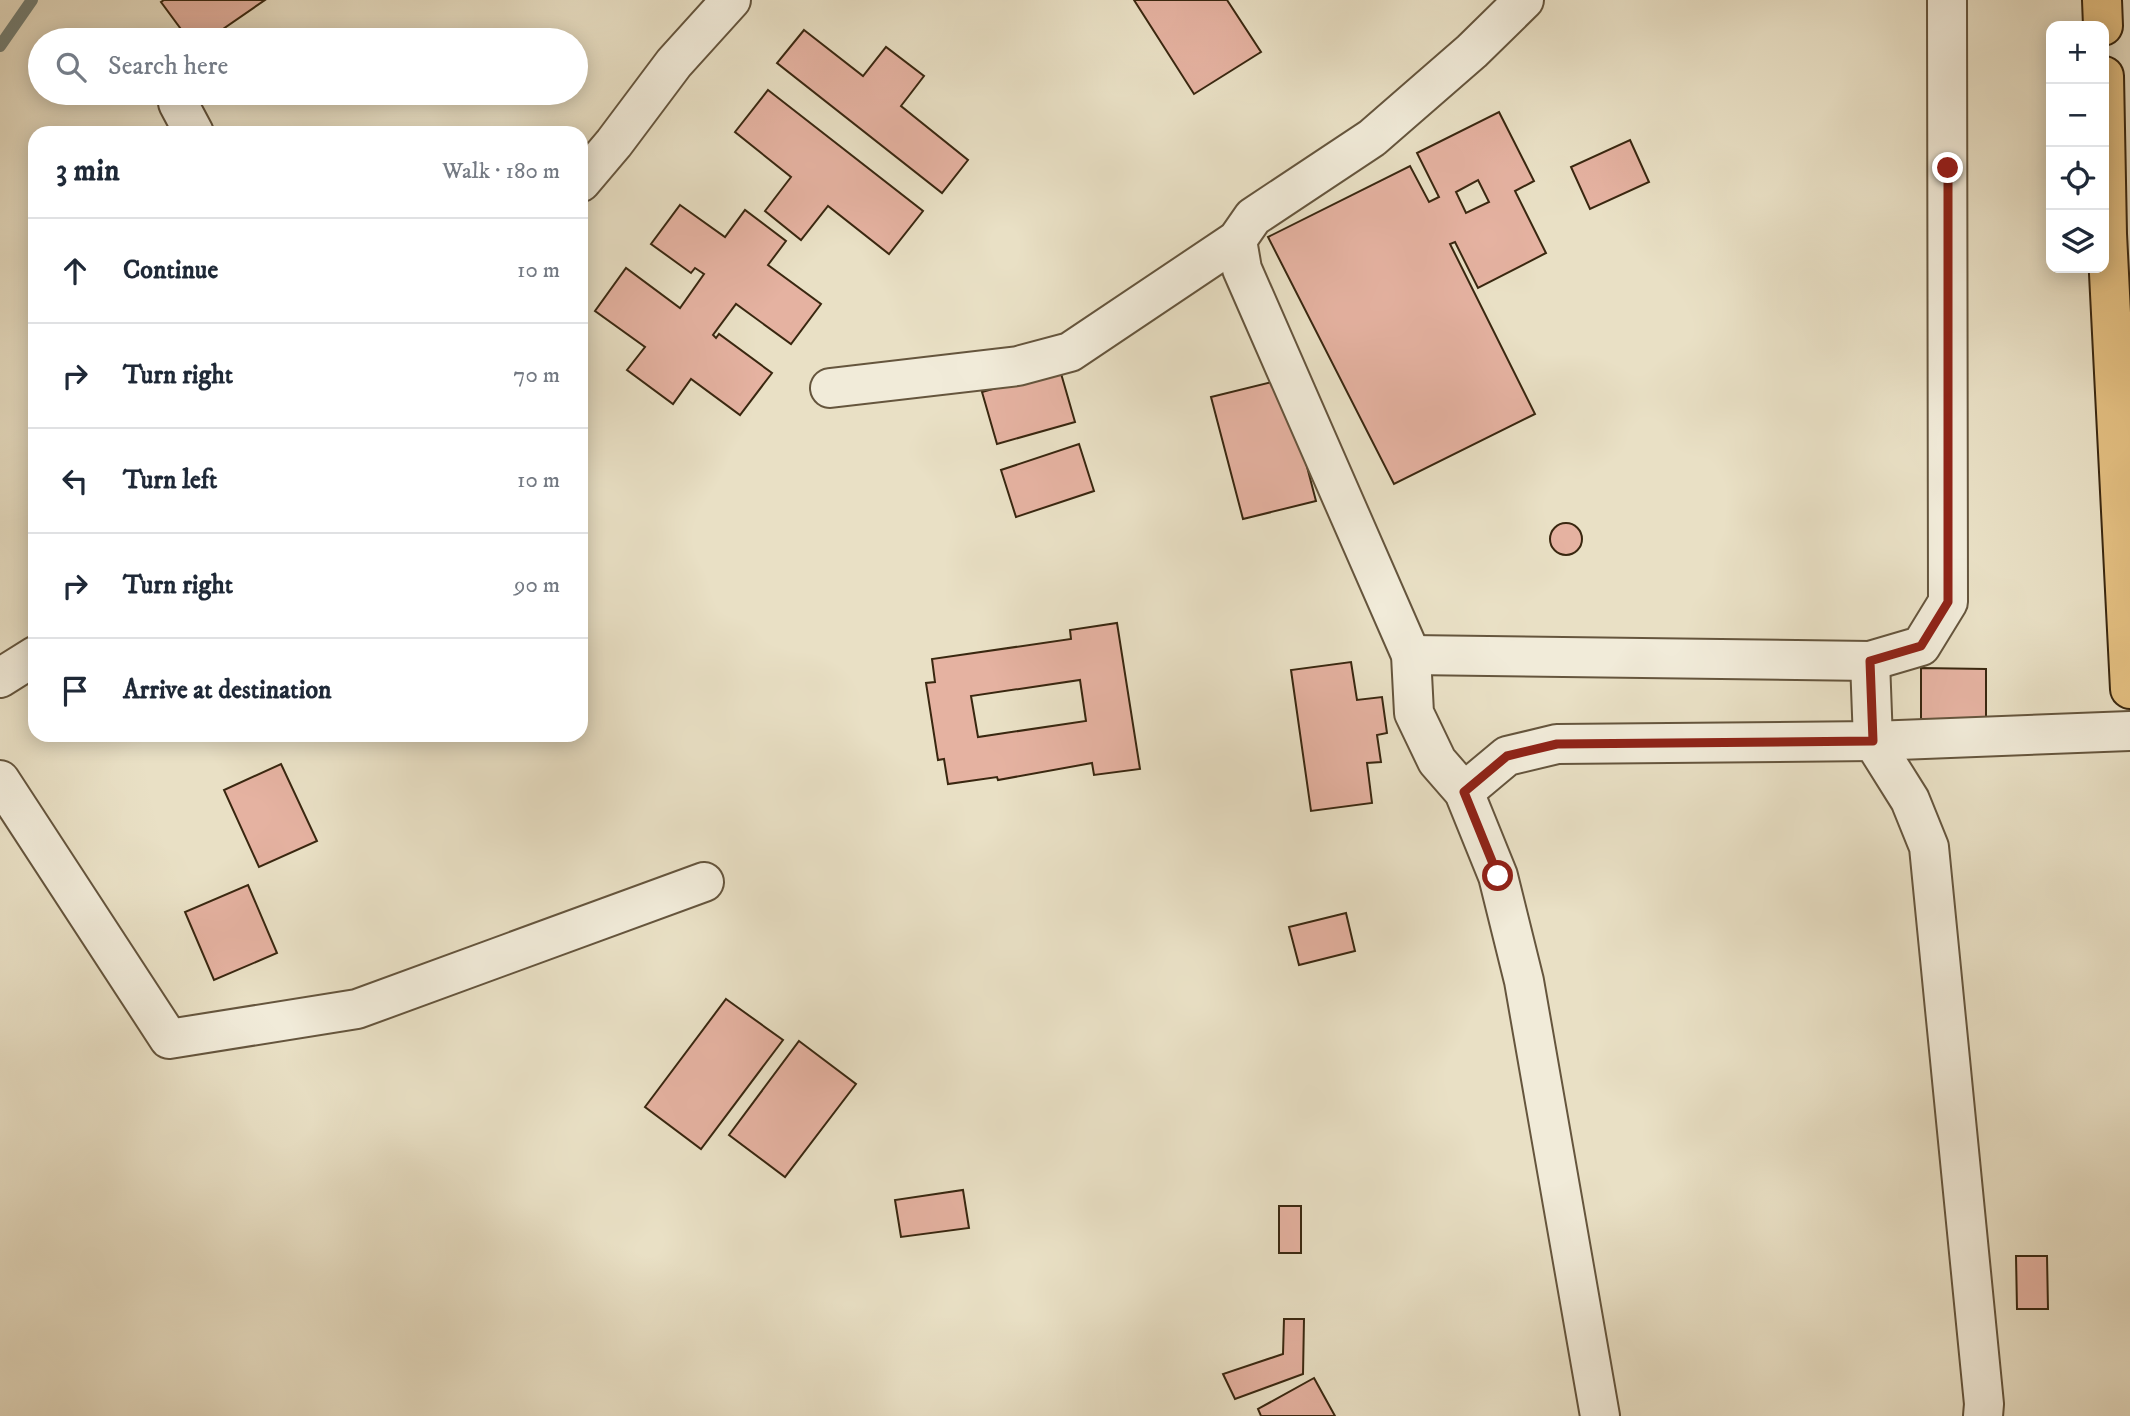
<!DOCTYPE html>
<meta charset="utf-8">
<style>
:root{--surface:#fff;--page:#f6f6f7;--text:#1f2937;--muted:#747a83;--line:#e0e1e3}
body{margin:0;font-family:"IM FELL DW Pica",serif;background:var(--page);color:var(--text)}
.controls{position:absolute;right:21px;top:21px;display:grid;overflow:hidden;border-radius:14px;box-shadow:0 4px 18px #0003}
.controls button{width:63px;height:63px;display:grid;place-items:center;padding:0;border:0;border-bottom:2px solid var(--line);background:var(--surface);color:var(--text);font:35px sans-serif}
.stop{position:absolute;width:21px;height:21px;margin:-16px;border:5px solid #8f2418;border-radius:50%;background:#fff}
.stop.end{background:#8f2418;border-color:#fff;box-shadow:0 2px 7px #0008}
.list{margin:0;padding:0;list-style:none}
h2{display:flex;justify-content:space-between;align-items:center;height:91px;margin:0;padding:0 28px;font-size:30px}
h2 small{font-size:23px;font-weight:400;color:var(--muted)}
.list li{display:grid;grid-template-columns:46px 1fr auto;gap:21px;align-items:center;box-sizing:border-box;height:105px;padding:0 28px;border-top:2px solid var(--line)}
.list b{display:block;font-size:26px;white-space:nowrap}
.list em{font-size:23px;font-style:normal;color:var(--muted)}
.icon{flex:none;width:38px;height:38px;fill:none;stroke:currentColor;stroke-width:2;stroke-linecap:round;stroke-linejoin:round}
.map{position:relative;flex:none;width:2130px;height:1416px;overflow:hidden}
.search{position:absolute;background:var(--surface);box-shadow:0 4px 18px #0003;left:28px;top:28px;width:560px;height:77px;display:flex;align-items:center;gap:18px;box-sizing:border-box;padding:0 24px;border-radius:38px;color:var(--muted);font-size:26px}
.panel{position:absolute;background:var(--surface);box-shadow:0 4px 18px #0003;left:28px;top:126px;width:560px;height:616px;border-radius:21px}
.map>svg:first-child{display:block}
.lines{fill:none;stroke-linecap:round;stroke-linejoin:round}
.stream{stroke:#738077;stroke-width:12}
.building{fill:#e5b2a1;stroke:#392710;stroke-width:2;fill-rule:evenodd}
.minor-casing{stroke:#65553d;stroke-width:42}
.highway-casing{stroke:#392710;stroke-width:42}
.minor{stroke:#f1ebd9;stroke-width:38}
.highway{stroke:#e4c082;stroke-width:38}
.route{stroke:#8f2418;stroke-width:9}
</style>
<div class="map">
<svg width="2130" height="1416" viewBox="0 0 2130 1416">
<rect width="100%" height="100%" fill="#e9e0c5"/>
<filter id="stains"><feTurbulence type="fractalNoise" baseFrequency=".00286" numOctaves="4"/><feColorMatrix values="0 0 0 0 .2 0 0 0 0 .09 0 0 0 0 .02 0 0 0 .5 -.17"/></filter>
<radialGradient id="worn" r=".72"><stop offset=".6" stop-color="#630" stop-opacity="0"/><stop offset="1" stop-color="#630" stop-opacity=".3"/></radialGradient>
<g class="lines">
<polyline class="stream" points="0,46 32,0"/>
</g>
<g class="building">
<polygon points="164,0 265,0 207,40 189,40 161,2"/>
<polygon points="1134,0 1227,0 1261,52 1194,94"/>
<polygon points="804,30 863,76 886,47 924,76 901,106 968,160 942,193 777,63"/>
<polygon points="768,90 923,211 889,254 828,206 801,240 765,211 791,177 735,132"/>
<path d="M1499 112 1534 181 1515 191 1546 253 1478 288 1455 242 1450 244 1535 414 1394 484 1268 237 1410 166 1429 202 1439 197 1417 153ZM1478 180 1489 202 1466 213 1456 192Z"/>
<polygon points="1630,140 1649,182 1590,209 1571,167"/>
<polygon points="680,205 725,237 745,210 786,241 768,265 821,304 791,344 736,304 713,335 716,338 719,334 772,373 740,415 691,379 673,404 627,370 645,347 595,311 626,268 680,308 704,274 695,268 691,273 651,244"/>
<polygon points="1060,370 1075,422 997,444 982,392"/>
<polygon points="1284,379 1316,501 1243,519 1211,397"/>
<polygon points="1079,444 1094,491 1016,517 1001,470"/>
<circle cx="1566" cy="539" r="16"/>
<path d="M1117 623 1140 769 1094 775 1092 763 998 780 997 777 948 784 944 759 938 760 926 683 935 682 932 659 1071 639 1070 630ZM1080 680 1086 721 978 737 971 696Z"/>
<polygon points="1351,662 1357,700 1382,697 1387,733 1377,735 1381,762 1367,763 1372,803 1311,811 1291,670"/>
<polygon points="1921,668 1986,669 1986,719 1921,719"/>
<polygon points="281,764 317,841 259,867 224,790"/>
<polygon points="248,885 277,953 214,980 185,912"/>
<polygon points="1346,913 1355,951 1299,965 1289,927"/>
<polygon points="726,999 783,1040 701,1149 645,1107"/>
<polygon points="799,1041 856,1084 785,1177 729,1135"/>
<polygon points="963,1190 969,1228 901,1237 895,1200"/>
<rect x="1279" y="1206" width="22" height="47"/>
<polygon points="2016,1256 2047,1256 2048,1309 2017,1309"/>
<polygon points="1284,1319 1304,1319 1303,1374 1235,1399 1223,1374 1283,1354"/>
<polygon points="1314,1378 1335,1416 1261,1416 1258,1409"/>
</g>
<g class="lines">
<g class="minor-casing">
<g id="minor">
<polyline points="178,103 194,133"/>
<polyline points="581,182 614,143 674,63 731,0"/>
<polyline points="1237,240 1242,269 1411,655 1414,713 1437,761 1464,792 1498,876 1524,981 1600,1416"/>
<polyline points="830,388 1018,366 1070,352 1237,240 1253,217 1372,138 1472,51 1524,0"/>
<polyline points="1411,655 1870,661 1921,646 1948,602 1947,0"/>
<polyline points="1870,661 1873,741 1910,800 1929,847 1984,1404 1983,1416"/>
<polyline points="0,678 35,656"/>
<polyline points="0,780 169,1039 357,1009 704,882"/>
<polyline points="1464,792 1507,756 1557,744 1873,741 2130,731"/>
</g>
</g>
<g class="highway-casing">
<g id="highway">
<polyline points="2102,0 2103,26"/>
<polyline points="2104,76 2107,234 2130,689"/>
</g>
</g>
<use href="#minor" class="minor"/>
<use href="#highway" class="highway"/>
</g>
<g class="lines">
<polyline class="route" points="1498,876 1464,792 1507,756 1557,744 1873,741 1870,661 1921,646 1948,602 1948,168"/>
</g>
<rect width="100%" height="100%" filter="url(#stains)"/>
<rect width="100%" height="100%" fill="url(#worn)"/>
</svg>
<div class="controls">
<button>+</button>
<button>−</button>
<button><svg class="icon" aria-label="locate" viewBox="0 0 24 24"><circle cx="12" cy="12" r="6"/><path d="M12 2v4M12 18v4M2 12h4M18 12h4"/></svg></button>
<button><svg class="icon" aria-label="layers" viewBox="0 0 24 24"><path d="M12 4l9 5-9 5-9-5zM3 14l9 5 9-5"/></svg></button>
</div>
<div class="stop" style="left:1498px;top:876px"></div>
<div class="stop end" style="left:1948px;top:168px"></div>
<div class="search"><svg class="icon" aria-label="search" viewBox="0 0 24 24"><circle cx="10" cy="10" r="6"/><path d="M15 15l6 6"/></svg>Search here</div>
<section class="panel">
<h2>3 min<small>Walk · 180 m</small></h2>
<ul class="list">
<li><svg class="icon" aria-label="ahead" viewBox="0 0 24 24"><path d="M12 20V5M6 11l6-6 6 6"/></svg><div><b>Continue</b></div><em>10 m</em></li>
<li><svg class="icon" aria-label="right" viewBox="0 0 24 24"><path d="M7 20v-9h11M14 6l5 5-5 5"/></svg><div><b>Turn right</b></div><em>70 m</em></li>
<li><svg class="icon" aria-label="left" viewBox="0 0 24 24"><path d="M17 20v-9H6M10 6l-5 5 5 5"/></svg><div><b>Turn left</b></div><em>10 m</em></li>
<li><svg class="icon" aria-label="right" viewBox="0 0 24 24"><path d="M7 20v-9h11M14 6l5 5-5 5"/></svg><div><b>Turn right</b></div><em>90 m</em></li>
<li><svg class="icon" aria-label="arrive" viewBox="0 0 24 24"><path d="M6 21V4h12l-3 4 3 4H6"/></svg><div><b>Arrive at destination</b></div></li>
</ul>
</section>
</div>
